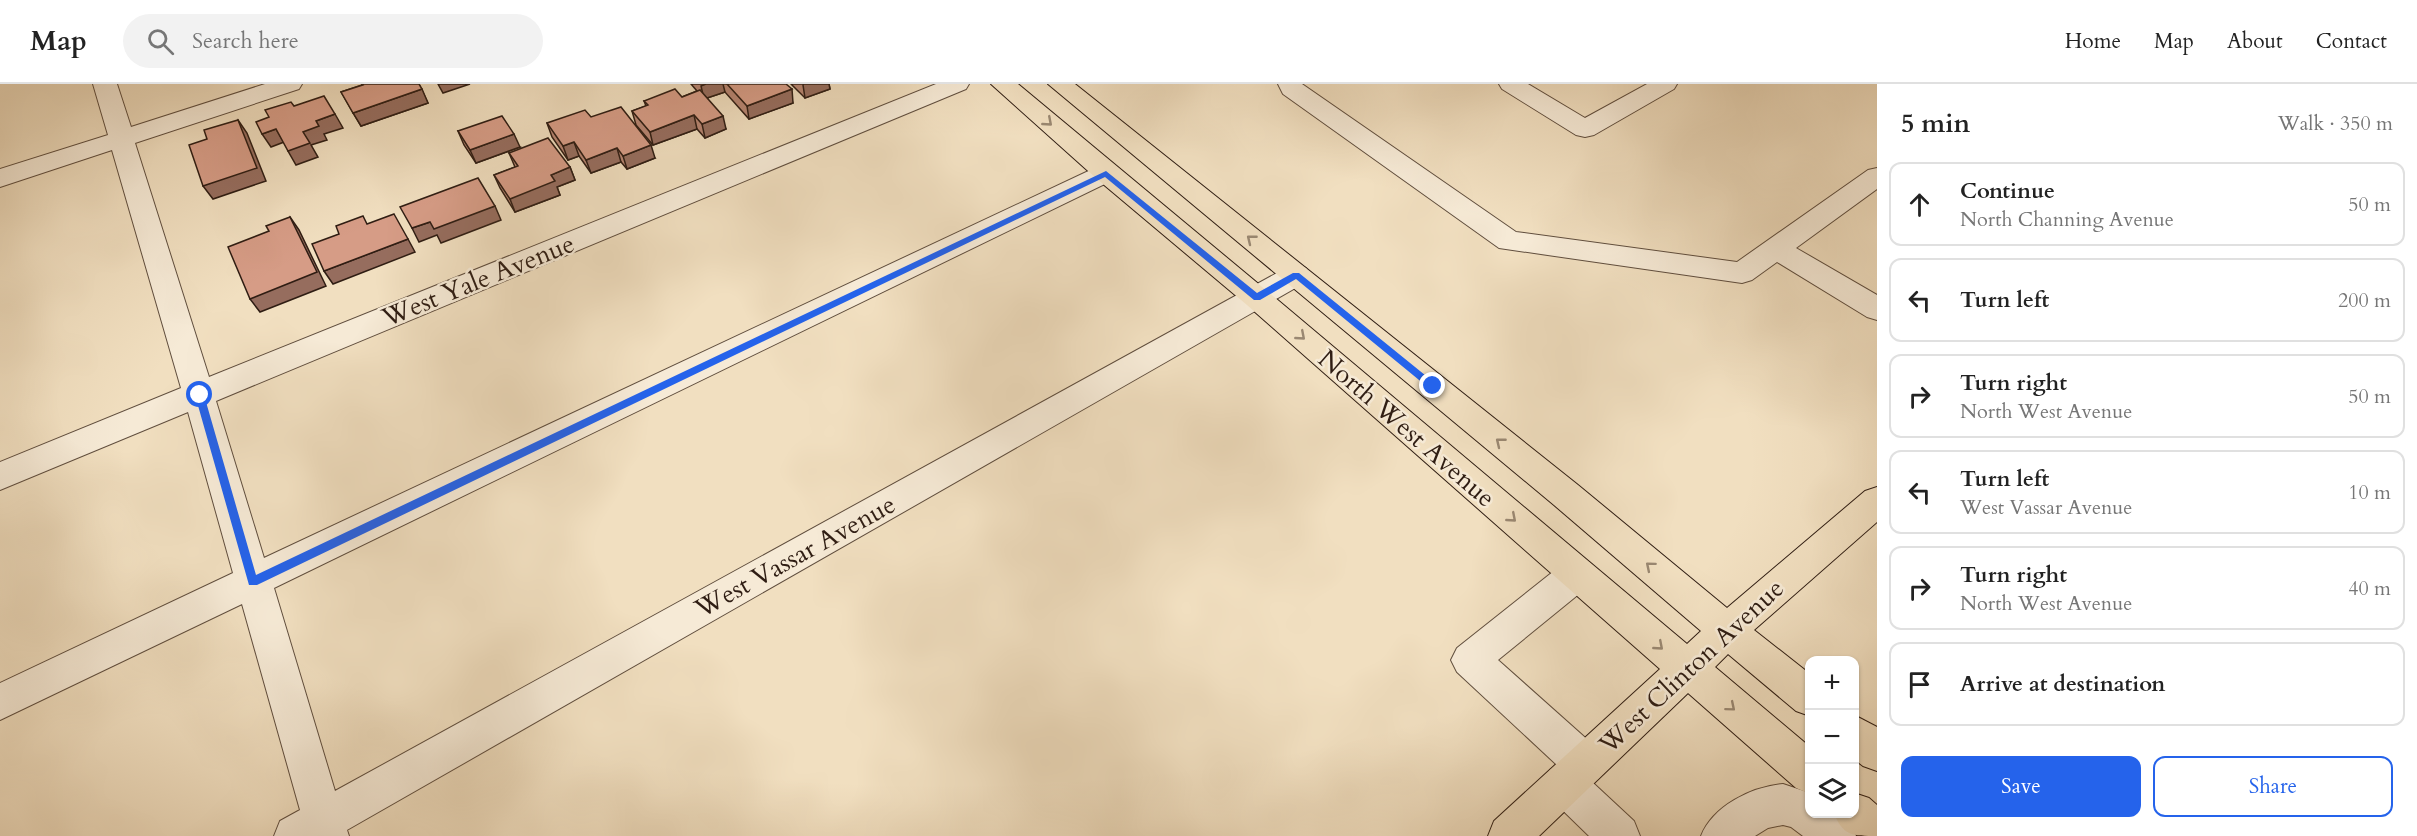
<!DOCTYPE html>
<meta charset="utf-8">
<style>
:root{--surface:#fff;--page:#f2f2f2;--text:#222;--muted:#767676;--line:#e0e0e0;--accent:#2563eb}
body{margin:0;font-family:Cardo,serif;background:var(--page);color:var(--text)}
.controls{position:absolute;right:18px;bottom:18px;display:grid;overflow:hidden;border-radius:12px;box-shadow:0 2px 4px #0004}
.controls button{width:54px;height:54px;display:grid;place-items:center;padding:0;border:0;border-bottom:2px solid var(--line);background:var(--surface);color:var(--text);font:30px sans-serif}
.stop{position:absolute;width:18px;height:18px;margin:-14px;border:4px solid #2563eb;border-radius:50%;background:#fff}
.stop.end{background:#2563eb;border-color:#fff;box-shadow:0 2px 6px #0008}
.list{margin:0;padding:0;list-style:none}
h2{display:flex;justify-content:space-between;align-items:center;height:78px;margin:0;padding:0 24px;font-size:26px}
h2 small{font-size:20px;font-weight:400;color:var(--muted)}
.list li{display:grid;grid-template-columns:39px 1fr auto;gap:18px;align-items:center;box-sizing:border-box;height:84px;margin:0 12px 12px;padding:0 12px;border:2px solid var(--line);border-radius:12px}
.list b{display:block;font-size:22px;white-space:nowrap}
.list p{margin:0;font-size:20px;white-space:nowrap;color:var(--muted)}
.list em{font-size:20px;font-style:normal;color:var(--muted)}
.actions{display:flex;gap:12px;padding:18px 24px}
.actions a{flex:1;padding:14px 0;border:2px solid var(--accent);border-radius:12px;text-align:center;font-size:21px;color:var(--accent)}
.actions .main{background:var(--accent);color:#fff}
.icon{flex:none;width:33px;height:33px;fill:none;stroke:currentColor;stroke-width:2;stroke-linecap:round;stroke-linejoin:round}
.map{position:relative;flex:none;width:1877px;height:752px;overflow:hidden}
header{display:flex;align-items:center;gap:36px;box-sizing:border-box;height:84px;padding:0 30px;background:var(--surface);border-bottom:2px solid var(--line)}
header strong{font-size:28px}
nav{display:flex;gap:33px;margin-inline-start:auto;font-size:21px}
.search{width:420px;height:54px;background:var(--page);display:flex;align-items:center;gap:15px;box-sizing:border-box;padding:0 21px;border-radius:33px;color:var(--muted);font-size:22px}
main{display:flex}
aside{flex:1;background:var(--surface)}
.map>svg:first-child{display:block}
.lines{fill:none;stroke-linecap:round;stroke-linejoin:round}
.minor-casing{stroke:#604e3e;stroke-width:2}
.major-casing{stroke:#2f1d13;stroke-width:2}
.minor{fill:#f6ead6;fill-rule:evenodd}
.major{fill:#f1dfc0;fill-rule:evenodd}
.wall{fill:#b88673;stroke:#2f1d13;stroke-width:1.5}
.shaded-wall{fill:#966d5e;stroke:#2f1d13;stroke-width:1.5}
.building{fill:#d69c86;stroke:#2f1d13;stroke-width:1.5}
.oneway{stroke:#9a8872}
.route{fill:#2563eb}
.labels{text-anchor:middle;stroke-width:5;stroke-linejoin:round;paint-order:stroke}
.street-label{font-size:26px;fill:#2f1d13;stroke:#f6ead6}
</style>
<header>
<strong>Map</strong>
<div class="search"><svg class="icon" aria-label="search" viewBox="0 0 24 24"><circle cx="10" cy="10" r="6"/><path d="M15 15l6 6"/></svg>Search here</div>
<nav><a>Home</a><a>Map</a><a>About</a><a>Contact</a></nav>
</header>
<main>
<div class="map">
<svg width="1877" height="752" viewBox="0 0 1877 752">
<rect width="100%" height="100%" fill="#f1dfc0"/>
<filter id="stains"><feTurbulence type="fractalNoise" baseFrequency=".00333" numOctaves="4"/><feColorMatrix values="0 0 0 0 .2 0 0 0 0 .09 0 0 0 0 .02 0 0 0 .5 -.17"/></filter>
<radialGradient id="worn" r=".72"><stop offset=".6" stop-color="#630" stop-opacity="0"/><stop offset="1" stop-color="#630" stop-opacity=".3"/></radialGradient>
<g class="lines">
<g class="minor-casing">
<g id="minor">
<polygon points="93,0 117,0 131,43 265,0 302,0 299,5 135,59 209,293 936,0 969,0 966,5 216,317 264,474 1097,83 1106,81 1115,83 1119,89 1115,95 274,504 335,707 1286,184 1296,181 1306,184 1310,191 1306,198 347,746 349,752 274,752 280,737 300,726 242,520 0,636 0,599 233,489 188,328 0,406 0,378 181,304 112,66 0,103 0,85 108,51"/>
<polygon points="1278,0 1302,0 1516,148 1737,178 1868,86 1877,84 1877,105 1796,164 1877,211 1877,236 1867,233 1777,178 1752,196 1742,199 1499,164 1283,10"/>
<polygon points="1499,0 1528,0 1585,34 1647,0 1677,0 1674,5 1594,51 1585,53 1576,51 1502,5"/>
<polygon points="1577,474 1590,479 1595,490 1590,501 1498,576 1599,666 1605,680 1599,694 1591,697 1634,737 1640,752 1589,752 1550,714 1544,700 1550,686 1558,682 1457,588 1451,576 1457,564 1564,479"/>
<path d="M1783 700 1810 709V730H1841L1850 737 1856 752H1803L1791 743 1783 741 1768 744 1755 752H1701C1713 722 1751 703 1783 700Z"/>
</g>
</g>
<g class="major-casing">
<g id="major">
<polygon points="991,0 1018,0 1267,207 1687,560 1701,547 1554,421 1048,0 1075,0 1578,401 1727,524 1865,407 1877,403 1877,438 1754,546 1810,590 1810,632 1796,627 1728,570 1715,583 1810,663 1810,710 1796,704 1688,609 1539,752 1488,752 1494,737 1660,585 1247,221 1097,95"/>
<polygon points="1854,631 1877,643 1877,687 1863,682 1854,675"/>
<path d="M1854 709 1869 714 1877 721V752C1852 752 1844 752 1834 730H1854Z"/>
</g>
</g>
<use href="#minor" class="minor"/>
<use href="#major" class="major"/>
</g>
<g class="wall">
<polygon points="362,0 419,0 428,19 361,42 341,8 362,1"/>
<polygon points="691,0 786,0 793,19 749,35 725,8 707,14 726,45 705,54 697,45 653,61 636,41 632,27 646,22 644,17 682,13 697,7"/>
<polygon points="791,0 829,0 830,5 805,14"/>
<polygon points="591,33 655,74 627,85 621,78 591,89 579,72 568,76 552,53 547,39"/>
<polygon points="458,47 520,63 476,79 464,61"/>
<polygon points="509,69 570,83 575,96 557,103 560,111 515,128 500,104 494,91 515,83"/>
</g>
<g class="shaded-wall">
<polygon points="438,0 470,0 443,9"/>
<polygon points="706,0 723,0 725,8 704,15 701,2"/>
<polygon points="804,0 829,0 830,5 805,14 803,1"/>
<polygon points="422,5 428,19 361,42 353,29"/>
<polygon points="792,5 793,19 749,35 747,22"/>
<polygon points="335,30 343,44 324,50 327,56 311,61 318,73 296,81 288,67 303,48 316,37"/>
<polygon points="694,31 697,45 653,61 650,48"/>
<polygon points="723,32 726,45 705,54 702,40"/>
<polygon points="238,36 247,49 266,97 213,115 203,102"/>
<polygon points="276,45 284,58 271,63 262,50"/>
<polygon points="514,50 520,63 476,79 470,66"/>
<polygon points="574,58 579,72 568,76 563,62"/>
<polygon points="651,61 655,74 627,85 623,72"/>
<polygon points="617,64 621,78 591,89 586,76"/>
<polygon points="570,83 575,96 557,103 560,111 515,128 510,115 551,91"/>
<polygon points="495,122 501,136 441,159 437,151 419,158 412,144 430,138"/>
<polygon points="290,133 299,146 326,202 260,228 250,215"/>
<polygon points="408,155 415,168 333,200 324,187"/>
</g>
<g class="building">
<polygon points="362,0 419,0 422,5 353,29 341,8 363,1"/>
<polygon points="727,0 786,0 792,5 747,22"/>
<polygon points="675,5 682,13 700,6 723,32 702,40 694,31 650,48 632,27 648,21 644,17"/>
<polygon points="324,12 335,30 316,37 319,42 303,48 310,59 288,67 276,45 262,50 256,38 269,33 265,26 291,18 294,22"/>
<polygon points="621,23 651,61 623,72 617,64 586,76 574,58 563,62 547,39 585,26 591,33"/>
<polygon points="502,32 514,50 470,66 458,47"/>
<polygon points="238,36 257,84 203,102 189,61 207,55 204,46"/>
<polygon points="548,54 570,83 551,91 555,97 510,115 494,91 518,82 509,69"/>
<polygon points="478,94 495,122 434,145 430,138 412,144 400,123"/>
<polygon points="394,130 408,155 324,187 312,160 339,150 336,142 363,132 367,140"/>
<polygon points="290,133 317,188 250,215 228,163 269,147 266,142"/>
</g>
<defs><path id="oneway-chevron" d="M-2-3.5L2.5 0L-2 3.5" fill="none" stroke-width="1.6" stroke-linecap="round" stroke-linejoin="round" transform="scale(1.5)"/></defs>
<g class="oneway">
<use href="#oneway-chevron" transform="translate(1048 38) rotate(41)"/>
<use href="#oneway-chevron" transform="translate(1251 155) rotate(-141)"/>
<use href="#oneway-chevron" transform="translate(1301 252) rotate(41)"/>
<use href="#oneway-chevron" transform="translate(1500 358) rotate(-141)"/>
<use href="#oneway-chevron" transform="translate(1512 434) rotate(41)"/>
<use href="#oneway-chevron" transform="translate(1650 482) rotate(-140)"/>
<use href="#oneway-chevron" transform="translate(1659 562) rotate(41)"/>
<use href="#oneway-chevron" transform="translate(1731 623) rotate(40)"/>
</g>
<polygon class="route" points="1106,87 1257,209 1293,189 1299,189 1436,300 1436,305 1430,305 1296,195 1260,216 1254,216 1105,93 257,501 249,501 195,311 196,309 203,309 204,311 256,491"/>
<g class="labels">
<g class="street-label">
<text transform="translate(478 196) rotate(-22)" y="9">West Yale Avenue</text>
<text transform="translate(1407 344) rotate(41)" y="9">North West Avenue</text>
<text transform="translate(795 472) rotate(-29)" y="9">West Vassar Avenue</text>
<text transform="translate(1691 582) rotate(-43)" y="9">West Clinton Avenue</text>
</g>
</g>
<rect width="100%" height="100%" filter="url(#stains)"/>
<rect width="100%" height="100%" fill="url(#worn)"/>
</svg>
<div class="controls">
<button>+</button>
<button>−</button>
<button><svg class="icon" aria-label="layers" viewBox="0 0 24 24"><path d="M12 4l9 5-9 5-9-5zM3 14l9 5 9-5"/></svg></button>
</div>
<div class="stop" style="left:200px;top:311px"></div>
<div class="stop end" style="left:1433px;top:302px"></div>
</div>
<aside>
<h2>5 min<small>Walk · 350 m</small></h2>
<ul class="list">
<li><svg class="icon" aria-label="ahead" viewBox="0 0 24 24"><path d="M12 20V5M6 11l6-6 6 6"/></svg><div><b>Continue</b><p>North Channing Avenue</p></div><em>50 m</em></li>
<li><svg class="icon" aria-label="left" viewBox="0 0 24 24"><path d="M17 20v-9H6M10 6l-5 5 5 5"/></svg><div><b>Turn left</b></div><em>200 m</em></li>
<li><svg class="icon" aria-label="right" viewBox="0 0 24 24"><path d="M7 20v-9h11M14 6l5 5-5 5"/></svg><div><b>Turn right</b><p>North West Avenue</p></div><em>50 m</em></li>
<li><svg class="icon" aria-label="left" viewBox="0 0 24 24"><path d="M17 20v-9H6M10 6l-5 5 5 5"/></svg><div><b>Turn left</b><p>West Vassar Avenue</p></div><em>10 m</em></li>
<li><svg class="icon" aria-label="right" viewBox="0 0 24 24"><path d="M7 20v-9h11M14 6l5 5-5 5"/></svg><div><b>Turn right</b><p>North West Avenue</p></div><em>40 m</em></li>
<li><svg class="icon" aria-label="arrive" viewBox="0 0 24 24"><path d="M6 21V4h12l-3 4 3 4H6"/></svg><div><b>Arrive at destination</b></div></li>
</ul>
<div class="actions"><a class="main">Save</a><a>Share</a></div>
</aside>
</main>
